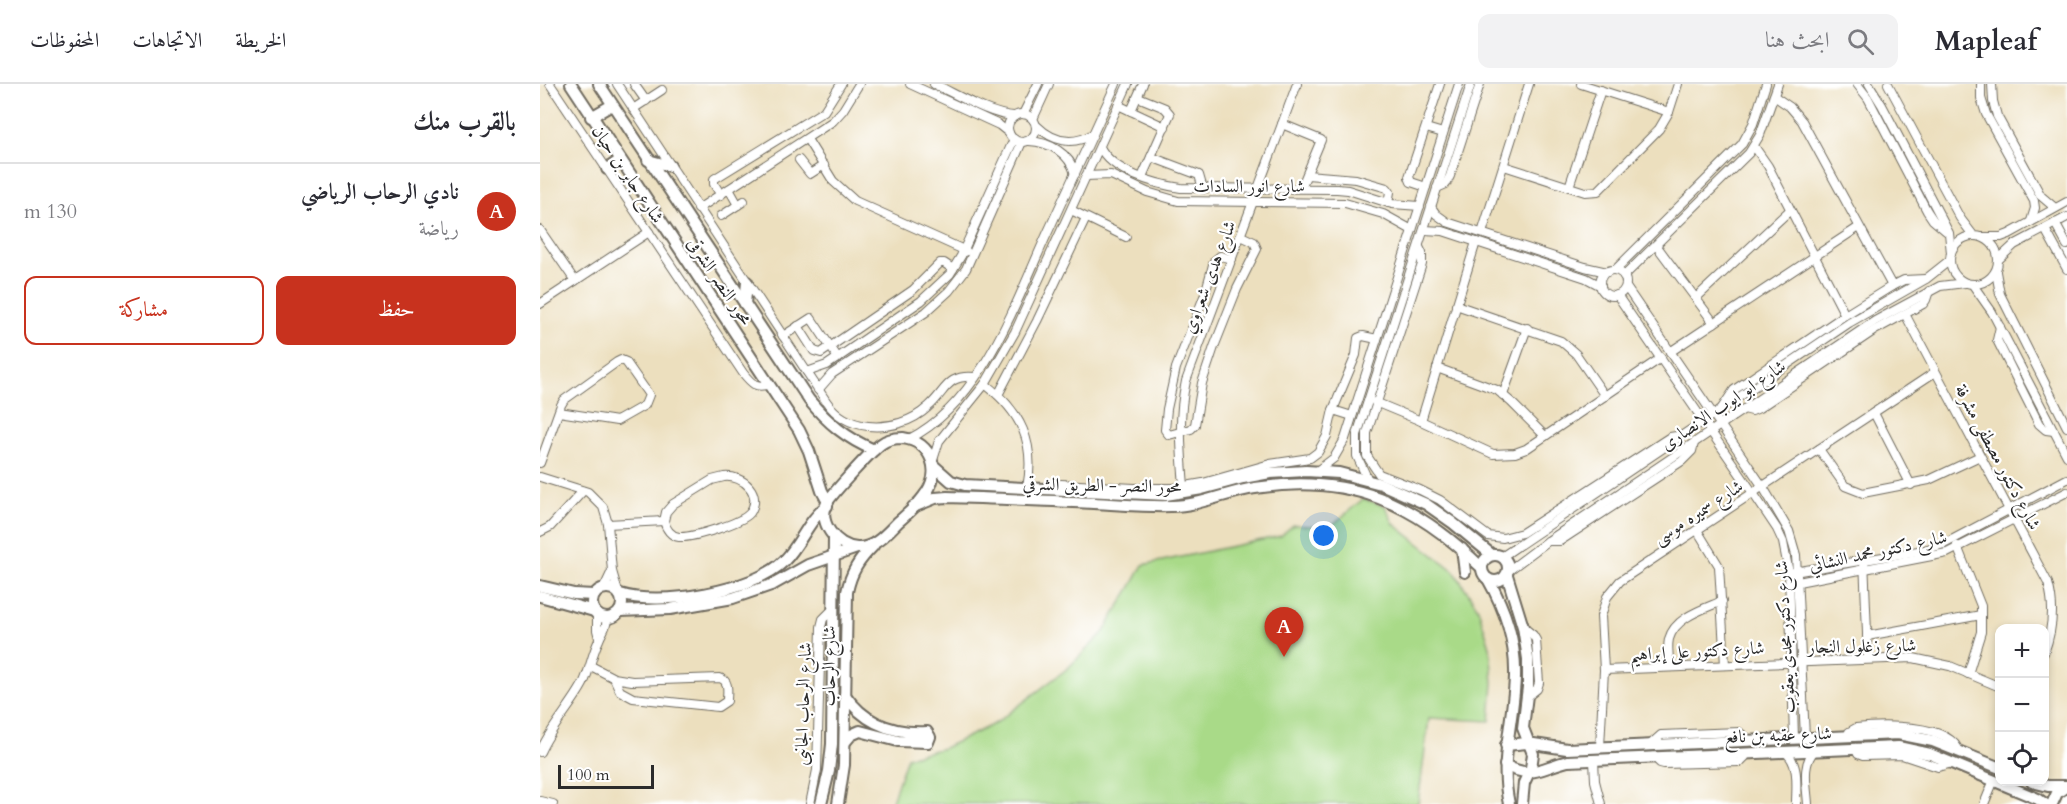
<!DOCTYPE html>
<html lang="ar">
<meta charset="utf-8">
<style>
:root{--surface:#fff;--page:#f2f2f3;--text:#2b2b33;--muted:#7c7c81;--line:#e1e1e2;--accent:#c8321e}
body{margin:0;font-family:Cardo,Amiri,serif;background:var(--page);color:var(--text);direction:rtl}
.controls{position:absolute;right:18px;bottom:18px;display:grid;overflow:hidden;border-radius:12px;box-shadow:0 3px 9px #0003}
.controls button{width:54px;height:54px;display:grid;place-items:center;padding:0;border:0;border-bottom:2px solid var(--line);background:var(--surface);color:var(--text);font:30px sans-serif}
.scale{position:absolute;left:18px;bottom:15px;width:96px;box-sizing:border-box;padding-left:6px;border:3px solid #2b2b2b;border-top:0;font-size:16px;line-height:21px;white-space:nowrap;color:#2b2b2b;-webkit-text-stroke:4px #fff;paint-order:stroke}
.you{position:absolute;left:784px;top:452px;width:21px;height:21px;margin:-15px;border:4px solid #fff;border-radius:50%;background:#1a73e8;box-shadow:0 0 0 9px #1a73e833}
.badge{display:grid;place-items:center;width:39px;height:39px;border-radius:50%;background:var(--accent);color:#fff;font-size:20px;font-weight:700}
.pin{position:absolute;translate:-50% -50px;filter:drop-shadow(0 2px 3px #0008)}
.pin::after{content:'';position:absolute;top:32px;width:21px;height:18px;background:inherit;clip-path:polygon(0 0,100% 0,50% 100%)}
.list{margin:0;padding:0;list-style:none}
h2{display:flex;justify-content:space-between;align-items:center;height:78px;margin:0;padding:0 24px;font-size:26px}
h2 small{font-size:20px;font-weight:400;color:var(--muted)}
.list li{display:grid;grid-template-columns:39px 1fr auto;gap:18px;align-items:center;box-sizing:border-box;height:96px;padding:0 24px;border-top:2px solid var(--line)}
.list b{display:block;font-size:22px;white-space:nowrap}
.list p{margin:0;font-size:20px;white-space:nowrap;color:var(--muted)}
.list em{font-size:20px;font-style:normal;color:var(--muted)}
.actions{display:flex;gap:12px;padding:18px 24px}
.actions a{flex:1;padding:14px 0;border:2px solid var(--accent);border-radius:12px;text-align:center;font-size:21px;color:var(--accent)}
.actions .main{background:var(--accent);color:#fff}
.icon{flex:none;width:33px;height:33px;fill:none;stroke:currentColor;stroke-width:2;stroke-linecap:round;stroke-linejoin:round}
.map{position:relative;flex:none;width:1527px;height:720px;overflow:hidden;direction:ltr}
header{display:flex;align-items:center;gap:36px;box-sizing:border-box;height:84px;padding:0 30px;background:var(--surface);border-bottom:2px solid var(--line)}
header strong{font-size:28px}
nav{display:flex;gap:33px;margin-inline-start:auto;font-size:21px}
.search{width:420px;height:54px;background:var(--page);display:flex;align-items:center;gap:15px;box-sizing:border-box;padding:0 21px;border-radius:12px;color:var(--muted);font-size:22px}
main{display:flex}
aside{flex:1;background:var(--surface)}
.map>svg:first-child{display:block}
.green{fill:#a9da88;stroke:#6a825a;stroke-width:1.5}
.lines{fill:none;stroke-linecap:round;stroke-linejoin:round}
.street-casing{stroke:#6f6a5e;stroke-width:10}
.secondary-casing{stroke:#6f6a5e;stroke-width:14}
.street{stroke:#fff;stroke-width:8}
.secondary{stroke:#fff;stroke-width:10}
.labels{text-anchor:middle;stroke-width:4.5;stroke-linejoin:round;paint-order:stroke}
.street-label{font-size:18px;fill:#2b2b2b;stroke:#fff}
</style>
<header>
<strong>Mapleaf</strong>
<div class="search"><svg class="icon" aria-label="search" viewBox="0 0 24 24"><circle cx="10" cy="10" r="6"/><path d="M15 15l6 6"/></svg>ابحث هنا</div>
<nav><a>الخريطة</a><a>الاتجاهات</a><a>المحفوظات</a></nav>
</header>
<main>
<div class="map">
<svg width="1527" height="720" viewBox="0 0 1527 720">
<rect width="100%" height="100%" fill="#fff"/>
<filter id="ink" filterUnits="userSpaceOnUse"><feTurbulence type="fractalNoise" baseFrequency=".0167" numOctaves="2"/><feDisplacementMap in="SourceGraphic" scale="12" xChannelSelector="R" yChannelSelector="G"/><feConvolveMatrix kernelMatrix="1 2 1 2 8 2 1 2 1" color-interpolation-filters="sRGB"/></filter>
<filter id="wash" filterUnits="userSpaceOnUse"><feTurbulence type="fractalNoise" baseFrequency=".008" numOctaves="4" result="noise"/><feDisplacementMap in="SourceGraphic" scale="24" xChannelSelector="R" yChannelSelector="G"/><feGaussianBlur stdDeviation="1.35" result="paint"/><feColorMatrix in="noise" values="0 0 0 0 0 0 0 0 0 0 0 0 0 0 0 0 0 1.4 0 .05"/><feComposite in="paint" operator="in"/></filter>
<g filter="url(#wash)">
<rect width="100%" height="100%" fill="#ecdfbe"/>
<polygon class="green" points="823,415 845,422 854,440 914,487 938,524 950,563 953,599 950,637 889,634 878,720 351,720 367,673 404,664 456,639 528,584 563,549 592,501 603,481 741,452 753,441 790,443"/>
</g>
<g filter="url(#ink)">
<g class="lines">
<g class="street-casing">
<g id="street">
<path d="M10 0 203 289C211 299 216 305 229 300"/>
<path d="M77 0 286 317C296 332 310 340 328 342 350 344 372 338 388 323 406 308 406 290 435 293"/>
<polyline points="94,0 106,17"/>
<polyline points="370,0 459,41 469,49"/>
<path d="M394 0C416 10 450 31 474 32"/>
<polyline points="1041,0 1129,28"/>
<polyline points="1317,0 1328,14 1387,127 1393,136 1406,147"/>
<polyline points="1329,0 1342,21 1409,149 1411,169"/>
<polyline points="1348,0 1420,134 1433,151"/>
<polyline points="1441,0 1441,14 1446,30 1494,117 1495,124 1491,137"/>
<polyline points="1452,0 1453,17 1457,32 1501,112 1515,124"/>
<polyline points="1234,12 1250,23 1262,37 1352,202"/>
<polyline points="598,13 625,24 630,30 602,93"/>
<polyline points="578,21 625,43"/>
<polyline points="93,25 122,6"/>
<polyline points="591,27 603,0"/>
<circle cx="482" cy="44" r="14"/>
<polyline points="483,30 498,0"/>
<polyline points="493,35 509,0"/>
<polyline points="742,40 781,56 761,104"/>
<path d="M496 41C513 58 533 62 553 50"/>
<polyline points="886,44 903,49"/>
<polyline points="267,55 293,97 315,117 426,167"/>
<path d="M489 57C509 58 530 69 535 90"/>
<polyline points="1214,62 1228,82 1305,231"/>
<path d="M560 63C572 88 615 100 641 104L797 105 808 106 852 120 880 122"/>
<polyline points="611,73 659,91 663,105"/>
<polyline points="259,76 270,90 284,81"/>
<polyline points="964,82 1045,108 1058,107 1119,45 1129,28 1138,0"/>
<polyline points="767,91 816,95 847,104 850,108 848,119"/>
<polyline points="546,92 571,91 607,108 638,117 805,119 843,130 872,146"/>
<polyline points="886,103 871,98 869,93 900,0"/>
<polyline points="1029,103 1061,6"/>
<polyline points="897,104 906,100 910,92 940,0"/>
<polyline points="189,105 198,121"/>
<polyline points="181,111 174,100 174,95 284,27 301,0"/>
<polyline points="891,123 896,130 907,138 1045,183 1067,188"/>
<polyline points="158,125 293,37 303,26 319,0"/>
<polyline points="531,126 586,153"/>
<polyline points="181,132 204,117"/>
<polyline points="1515,139 1527,161"/>
<polyline points="1505,145 1527,185"/>
<polyline points="0,146 35,197"/>
<polyline points="884,146 903,147 1046,194 1061,202"/>
<polyline points="942,149 989,0"/>
<circle cx="1434" cy="176" r="24"/>
<polyline points="1444,153 1461,153 1469,150 1527,118"/>
<polyline points="1116,161 1174,239"/>
<polyline points="879,163 882,169 882,180 827,349 827,372 839,390 880,406 900,416 948,452 963,454 982,449 1130,353 1143,351"/>
<polyline points="692,175 680,172 674,177 665,210 636,284 627,325 625,346 629,351 651,345 655,341 662,299 674,263 697,205 717,165 714,158 701,152"/>
<polyline points="1459,175 1474,161 1527,133"/>
<polyline points="1075,186 1202,60 1213,40 1226,0"/>
<circle cx="1073" cy="199" r="13"/>
<polyline points="1456,188 1460,210 1527,343"/>
<polyline points="1084,192 1209,69 1220,51 1238,0"/>
<polyline points="1433,201 1452,228 1527,372"/>
<polyline points="1086,203 1223,403 1249,447 1256,471 1265,653"/>
<polyline points="1077,211 1213,409 1237,445 1243,458 1249,489 1254,654"/>
<polyline points="1156,214 1250,126"/>
<polyline points="0,220 109,148"/>
<polyline points="916,221 1021,257 1036,270 1065,312"/>
<path d="M1365 230 1508 499C1515 523 1513 545 1504 569"/>
<polyline points="258,242 274,267 281,269 373,206 400,179 404,179 413,185"/>
<polyline points="1460,243 1457,256 1499,340 1506,346 1514,347"/>
<polyline points="243,252 271,234 298,274"/>
<polyline points="1130,268 1319,143"/>
<polyline points="897,284 957,306 971,318 1005,352"/>
<polyline points="267,288 287,281 381,217 410,190 421,172 474,55"/>
<path d="M445 300C481 328 496 359 487 404"/>
<polyline points="278,306 292,290 386,228 409,207 426,185 482,58"/>
<polyline points="458,311 497,237 546,134"/>
<polyline points="963,311 987,244"/>
<polyline points="835,318 881,337 953,370 975,369 986,365 1121,274"/>
<polyline points="1182,324 1194,306 1305,231 1352,202 1364,196 1385,195"/>
<polyline points="1204,325 1212,327 1219,324 1335,246 1383,220 1386,216 1389,207"/>
<polyline points="793,326 812,332"/>
<polyline points="1334,329 1371,401"/>
<polyline points="881,337 936,158"/>
<path d="M369 355C442 318 475 220 507 150 530 100 553 50 576 0"/>
<polyline points="1279,365 1305,402 1323,409 1389,396 1440,372"/>
<polyline points="393,376 399,357 445,300 475,248 588,0"/>
<polyline points="0,379 21,321 24,316 77,278 81,276 86,278 109,311 105,321 77,337 19,328"/>
<polyline points="777,387 794,374 805,355 919,0"/>
<polyline points="0,393 48,408 63,423 68,440 72,487 78,508"/>
<path d="M184 393C203 391 223 409 210 429 202 439 152 454 139 453 131 452 126 445 124 437L126 428 133 420 172 396Z"/>
<polyline points="828,396 817,372 817,351 931,0"/>
<path d="M644 402C641 366 638 333 646 297L757 0"/>
<polyline points="510,403 521,400 594,404 634,404 663,399 730,380 770,374 778,368 787,352 793,326 816,271 818,254 823,252 837,255"/>
<polyline points="68,440 124,437"/>
<polyline points="1157,446 1179,482 1185,581"/>
<polyline points="0,448 10,443 43,407"/>
<polyline points="1008,457 1020,457 1142,377 1152,367 1154,359"/>
<polyline points="1417,462 1441,522 1441,548 1428,590"/>
<polyline points="963,472 1309,239 1386,195 1410,176"/>
<polyline points="1324,475 1328,574"/>
<polyline points="968,487 1008,457 1335,237 1400,202 1425,199"/>
<polyline points="1254,488 1384,466 1404,460 1527,395"/>
<polyline points="1253,499 1407,469 1527,408"/>
<polyline points="64,504 72,487"/>
<polyline points="57,531 57,546 59,554"/>
<polyline points="983,543 993,551 996,556 999,599 997,605 987,613"/>
<polyline points="1327,552 1441,531"/>
<path d="M51 582 74 594 80 607 93 614 178 623 187 617C187 608 190 597 180 594L92 597 74 594"/>
<path d="M1130 583C1129 574 1127 564 1129 555 1135 533 1164 525 1182 517"/>
<polyline points="1064,586 1373,574 1410,582 1460,603"/>
<path d="M1308 652 1309 648 1316 644C1340 641 1411 639 1419 668"/>
<polyline points="1111,660 1121,651 1199,648 1209,656"/>
<polyline points="1060,663 1064,586 1061,532 1067,513 1080,497 1395,288"/>
<polyline points="1315,664 1318,670 1323,672 1362,671 1398,683 1412,679"/>
<path d="M0 668C11 643 30 624 43 600 50 586 52 570 59 556 62 547 67 544 67 534"/>
<path d="M1245 668C1260 679 1256 703 1256 720"/>
<polyline points="1114,673 1120,679 1124,680 1200,678 1205,673 1206,669"/>
<polyline points="1054,676 1055,697 1061,720"/>
<polyline points="0,717 13,720"/>
<polyline points="270,720 277,686 281,543 283,535 293,525"/>
<path d="M1268 720C1267 702 1261 680 1275 666"/>
<polyline points="1444,720 1454,696"/>
</g>
</g>
<g class="secondary-casing">
<g id="secondary">
<polyline points="31,0 259,346 269,367 282,407 288,418"/>
<path d="M59 0 269 316C288 339 306 354 334 366"/>
<polyline points="51,33 72,21"/>
<polyline points="108,76 130,82"/>
<polyline points="67,85 80,76"/>
<polyline points="205,220 207,198"/>
<path d="M363 354C392 358 403 389 384 412 377 422 367 430 358 438 347 449 334 465 317 464 296 463 276 437 288 417 295 407 331 367 341 360 347 355 355 354 363 354Z"/>
<polyline points="394,382 411,397 425,401 626,411 662,405 703,394 730,389 766,387 799,389 841,400 886,420 913,439 952,471"/>
<path d="M373 423 395 414 407 413C456 414 505 417 553 419 579 420 605 423 631 422 660 422 687 408 715 404 810 389 875 419 942 484"/>
<polyline points="922,465 925,488"/>
<circle cx="955" cy="484" r="13"/>
<polyline points="967,491 983,543 988,575 988,603 983,644 993,670 991,684 984,699 982,720"/>
<path d="M948 495C965 525 976 557 975 592 974 636 959 676 969 720"/>
<polyline points="0,502 34,510 54,511"/>
<circle cx="67" cy="519" r="15"/>
<path d="M80 510C119 523 214 507 244 477 261 460 268 436 287 422"/>
<polyline points="0,512 54,527"/>
<polyline points="80,527 130,525 193,514 234,500 268,481 317,464"/>
<path d="M305 658 311 651 320 647 358 657 388 658 390 653 387 648C353 650 325 640 305 611"/>
<polyline points="966,661 987,659 1027,665 1358,650 1393,657 1460,684"/>
<path d="M965 681C991 696 1002 683 1028 677L1358 663 1390 670 1498 715 1505 720"/>
<polyline points="1492,698 1508,702 1526,702"/>
<polyline points="281,720 289,687 292,660 294,453"/>
<path d="M298 720 304 681 307 508C311 488 319 476 333 462"/>
<polyline points="1512,720 1517,709 1527,702"/>
</g>
</g>
<use href="#street" class="street"/>
<use href="#secondary" class="secondary"/>
</g>
</g>
<g class="labels">
<g class="street-label">
<text transform="translate(88 90) rotate(56)" y="6">شارع جابر بن حيان</text>
<text x="709" y="108">شارع انور السادات</text>
<text transform="translate(669 193) rotate(-69)" y="6">شارع هدى شعراوي</text>
<text transform="translate(180 197) rotate(56)" y="6">محور النصر الشرقى</text>
<text transform="translate(1183 321) rotate(-34)" y="6">شارع ابو ايوب الانصارى</text>
<text transform="translate(1458 373) rotate(62)" y="6">شارع دكتور مصطفى مشرفة</text>
<text transform="translate(562 401) rotate(1)" y="6">محور النصر - الطريق الشرقي</text>
<text transform="translate(1158 428) rotate(-33)" y="6">شارع سميره موسى</text>
<text transform="translate(1338 467) rotate(-12)" y="6">شارع دكتور محمد النشائي</text>
<text transform="translate(1245 553) rotate(-93)" y="6">شارع دكتور مجدى يعقوب</text>
<text transform="translate(1322 562) rotate(-1)" y="6">شارع زغلول النجار</text>
<text transform="translate(1157 567) rotate(-3)" y="6">شارع دكتور على إبراهيم</text>
<text transform="translate(289 582) rotate(-90)" y="6">شارع الرحاب</text>
<text transform="translate(263 620) rotate(-88)" y="6">شارع الرحاب الجانبى</text>
<text transform="translate(1238 651) rotate(-2)" y="6">شارع عقبه بن نافع</text>
</g>
</g>
</svg>
<div class="controls">
<button>+</button>
<button>−</button>
<button><svg class="icon" aria-label="locate" viewBox="0 0 24 24"><circle cx="12" cy="12" r="6"/><path d="M12 2v4M12 18v4M2 12h4M18 12h4"/></svg></button>
</div>
<div class="scale">100 m</div>
<div class="you"></div>
<div class="pin badge" style="left:744px;top:573px">A</div>
</div>
<aside>
<h2>بالقرب منك<small></small></h2>
<ul class="list">
<li><span class="badge">A</span><div><b>نادي الرحاب الرياضي</b><p>رياضة</p></div><em>130 m</em></li>
</ul>
<div class="actions"><a class="main">حفظ</a><a>مشاركة</a></div>
</aside>
</main>
